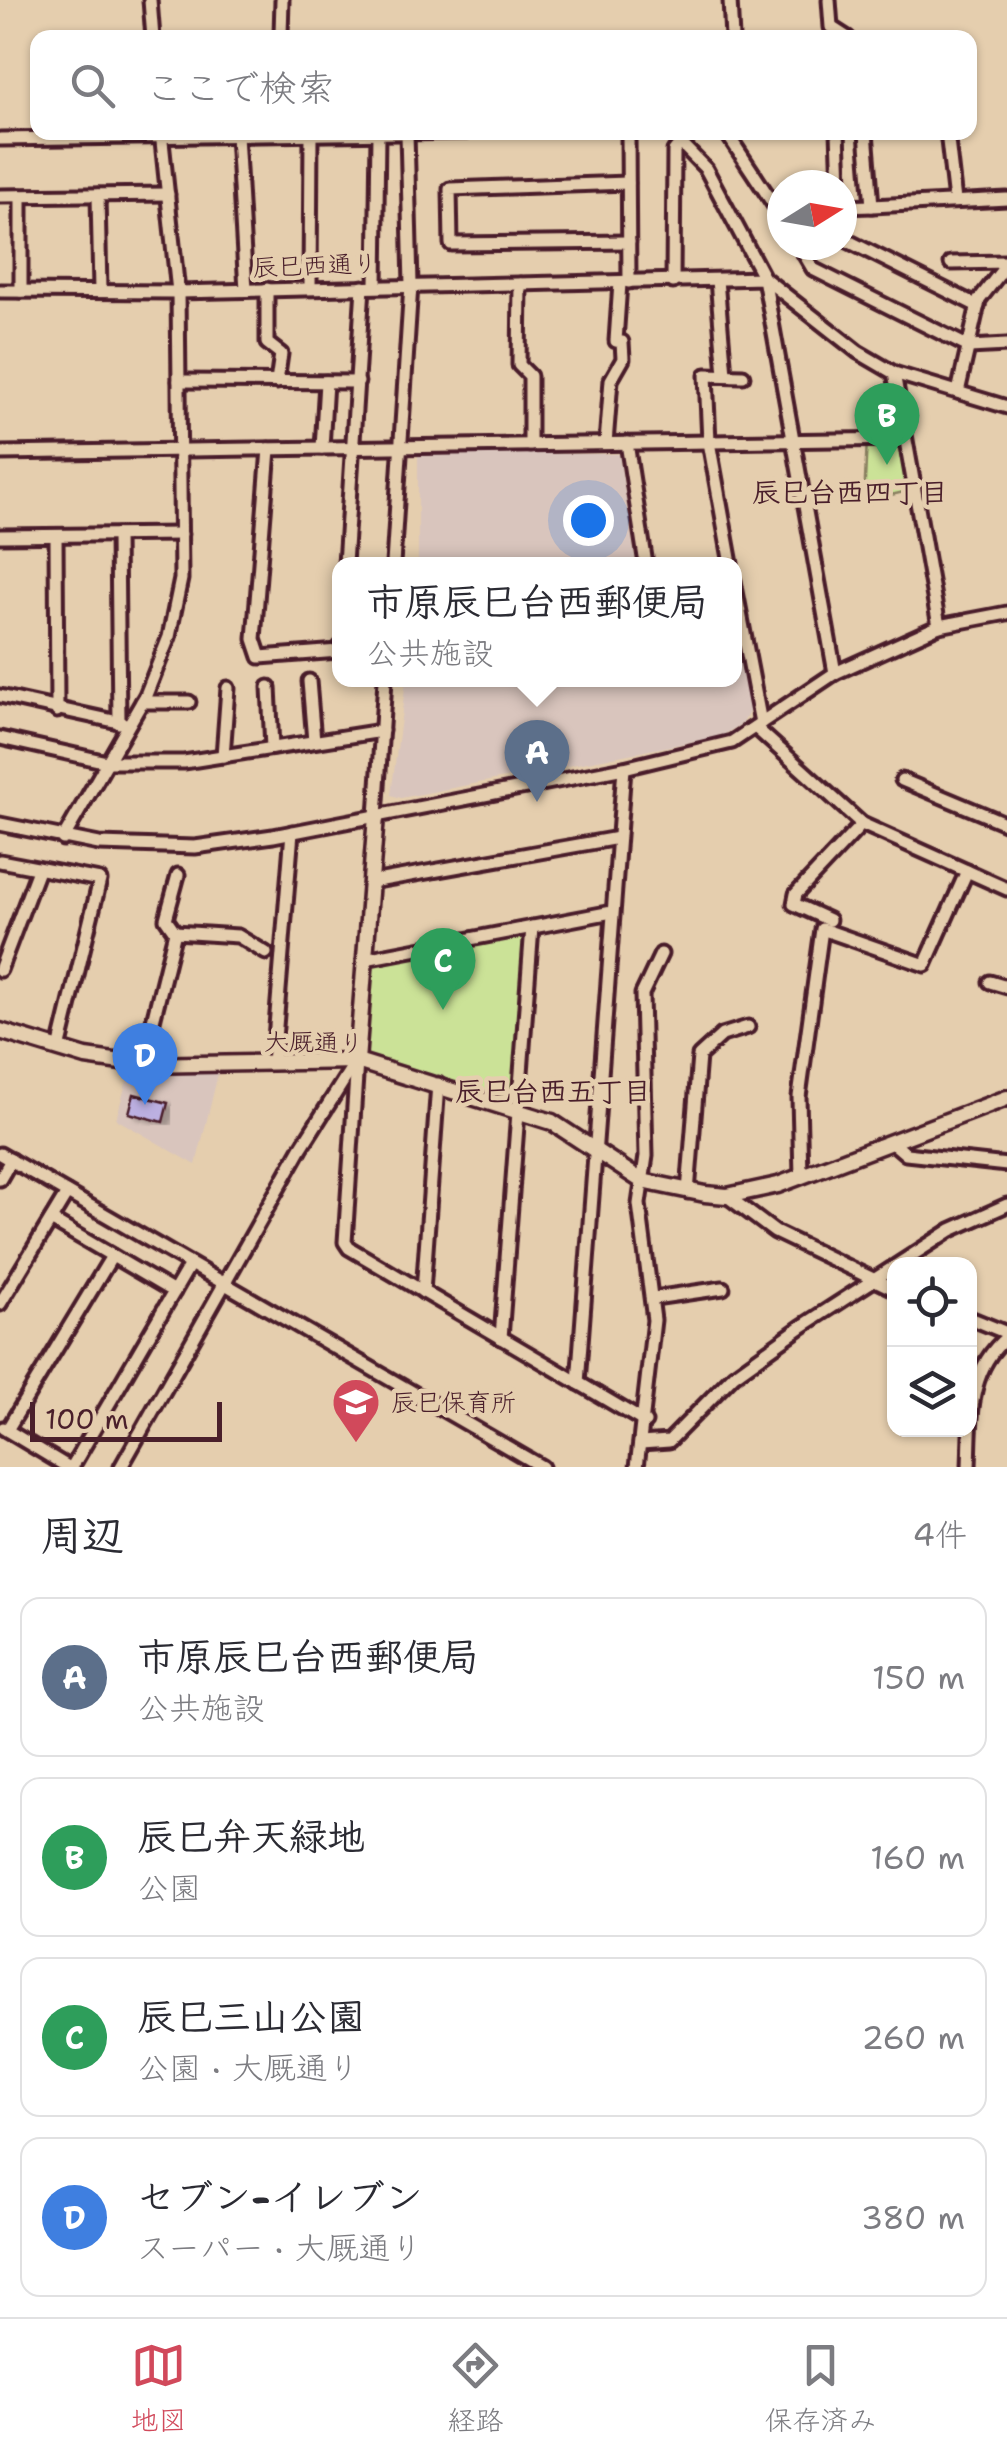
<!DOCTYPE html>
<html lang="ja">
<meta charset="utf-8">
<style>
:root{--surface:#fff;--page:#f7f7f7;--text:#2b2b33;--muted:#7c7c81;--line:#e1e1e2;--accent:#d1495b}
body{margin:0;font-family:"Shantell Sans","Klee One",sans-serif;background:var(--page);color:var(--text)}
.controls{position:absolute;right:30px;bottom:30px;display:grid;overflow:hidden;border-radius:20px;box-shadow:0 2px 8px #0004}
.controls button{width:90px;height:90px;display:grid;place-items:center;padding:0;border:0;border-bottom:2px solid var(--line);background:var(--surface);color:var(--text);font:50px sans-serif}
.compass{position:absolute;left:767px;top:170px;width:90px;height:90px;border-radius:50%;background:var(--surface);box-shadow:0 2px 8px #0004;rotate:79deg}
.scale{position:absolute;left:30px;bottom:25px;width:192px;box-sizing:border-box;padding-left:10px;border:5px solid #4a1f2b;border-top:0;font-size:28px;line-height:35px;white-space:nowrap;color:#4a1f2b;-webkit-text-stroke:8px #e5ceae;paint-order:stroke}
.you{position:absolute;left:588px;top:520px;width:35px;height:35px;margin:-25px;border:8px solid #fff;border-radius:50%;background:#1a73e8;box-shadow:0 0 0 15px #1a73e833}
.badge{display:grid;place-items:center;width:65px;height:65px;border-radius:50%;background:var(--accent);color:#fff;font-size:32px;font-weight:700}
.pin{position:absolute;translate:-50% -82px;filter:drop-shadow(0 2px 5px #0008)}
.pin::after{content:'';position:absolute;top:52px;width:35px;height:30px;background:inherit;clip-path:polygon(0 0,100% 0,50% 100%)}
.popup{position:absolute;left:332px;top:557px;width:410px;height:130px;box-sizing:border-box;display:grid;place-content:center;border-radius:20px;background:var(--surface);filter:drop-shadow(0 2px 8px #0005);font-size:32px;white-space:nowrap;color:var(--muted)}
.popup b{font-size:38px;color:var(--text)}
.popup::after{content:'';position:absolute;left:50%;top:100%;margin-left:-20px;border:20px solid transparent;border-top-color:var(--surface)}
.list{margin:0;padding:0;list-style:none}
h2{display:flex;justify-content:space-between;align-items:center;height:130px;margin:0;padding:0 40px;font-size:42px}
h2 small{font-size:32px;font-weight:400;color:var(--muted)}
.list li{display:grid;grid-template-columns:65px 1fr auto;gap:30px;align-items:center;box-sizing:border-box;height:160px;margin:0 20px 20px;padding:0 20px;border:2px solid var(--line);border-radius:20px}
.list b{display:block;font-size:38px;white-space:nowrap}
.list p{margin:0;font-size:32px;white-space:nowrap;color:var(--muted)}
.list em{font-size:32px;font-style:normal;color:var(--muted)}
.icon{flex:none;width:55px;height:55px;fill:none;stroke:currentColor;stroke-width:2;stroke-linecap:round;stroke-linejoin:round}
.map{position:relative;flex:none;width:1007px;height:1467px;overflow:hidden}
.search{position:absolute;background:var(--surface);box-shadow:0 2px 8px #0004;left:30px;right:30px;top:30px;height:110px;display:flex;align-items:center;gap:25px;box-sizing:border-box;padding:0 35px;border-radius:20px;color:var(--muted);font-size:38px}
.sheet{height:850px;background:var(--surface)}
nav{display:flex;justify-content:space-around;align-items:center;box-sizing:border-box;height:140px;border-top:2px solid var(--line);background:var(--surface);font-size:28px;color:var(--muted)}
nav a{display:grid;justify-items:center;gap:5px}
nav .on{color:var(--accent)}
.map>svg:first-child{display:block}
.built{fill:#d9c5bd}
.green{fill:#cbe297;stroke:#8a8061;stroke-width:2.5}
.building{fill:#bcb0e1;stroke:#4a1f2b;stroke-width:2.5;filter:url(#shadow)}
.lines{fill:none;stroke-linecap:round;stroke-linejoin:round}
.minor-casing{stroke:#4a1f2b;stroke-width:19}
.tertiary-casing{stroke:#4a1f2b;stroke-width:21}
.minor{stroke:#e5ceae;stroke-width:11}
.tertiary{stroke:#e5ceae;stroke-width:14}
.labels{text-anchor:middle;stroke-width:9;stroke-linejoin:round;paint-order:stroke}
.street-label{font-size:25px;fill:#4a1f2b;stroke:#e5ceae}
.poi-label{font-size:25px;fill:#4a1f2b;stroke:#e5ceae;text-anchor:start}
.neighbourhood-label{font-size:28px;font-weight:bold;fill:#4a1f2b;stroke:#e5ceae}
</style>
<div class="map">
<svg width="1007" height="1467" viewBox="0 0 1007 1467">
<defs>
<filter id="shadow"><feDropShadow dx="7" dy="4" stdDeviation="2.5" flood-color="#0004"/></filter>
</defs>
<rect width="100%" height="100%" fill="#e5ceae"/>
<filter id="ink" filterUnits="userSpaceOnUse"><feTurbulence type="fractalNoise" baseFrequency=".01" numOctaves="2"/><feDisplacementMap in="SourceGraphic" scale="20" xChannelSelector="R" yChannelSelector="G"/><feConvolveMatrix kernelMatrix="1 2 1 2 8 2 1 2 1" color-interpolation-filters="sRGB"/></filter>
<g filter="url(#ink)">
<g class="built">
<polygon points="418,454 619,454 636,564 418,564"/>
<polygon points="735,635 751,708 743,723 722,736 401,798 391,795 406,680 734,680"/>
<polygon points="130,1070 218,1074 196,1165 116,1119"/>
</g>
<g class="green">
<polygon points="867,439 904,439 913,490 864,501"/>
<polygon points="532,927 518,1110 357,1061 365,959"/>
</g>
<polygon class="building" points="134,1094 168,1103 163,1122 129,1113"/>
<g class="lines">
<g class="minor-casing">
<g id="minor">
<polyline points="150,0 153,38"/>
<polyline points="730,0 732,38"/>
<polyline points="829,0 831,27 848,38"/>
<polyline points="281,34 282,0"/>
<polyline points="628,132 629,282"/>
<polyline points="670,132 706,169 764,278 858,352 894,373 1007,407"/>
<polyline points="726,132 782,217"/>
<polyline points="838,132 840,185"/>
<polyline points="866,132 872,206 1007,199"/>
<polyline points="947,132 955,201"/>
<polyline points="237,135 246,290"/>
<polyline points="0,139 467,132"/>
<polyline points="628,183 450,189 451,244 629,242"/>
<polyline points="98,195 100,291"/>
<polyline points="0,196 168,194"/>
<polyline points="21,196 21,291"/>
<polyline points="842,207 872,206"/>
<polyline points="842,238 978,306"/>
<polyline points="799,245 813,269 969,347 1007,345"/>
<polyline points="951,263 1007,262"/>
<polyline points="717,280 725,374"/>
<polyline points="673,282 674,151 689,132"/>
<polyline points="520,284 519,365 530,376 530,445"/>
<polyline points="376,286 378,133"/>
<polyline points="310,288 311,134"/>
<polyline points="267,289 267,343 281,354 277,382"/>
<polyline points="0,291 178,292 764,278 835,673"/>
<polyline points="894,373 939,626"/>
<polyline points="179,381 358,382"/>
<polyline points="958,392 979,300 1007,264"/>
<polyline points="606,443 611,380 623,359 622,342 616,341 620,283"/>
<polyline points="627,443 646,564"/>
<polyline points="322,448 326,382"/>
<polyline points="269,449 254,639 260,657 339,651 340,647"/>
<polyline points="0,453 904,439"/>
<polyline points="117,535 119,723"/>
<polyline points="0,536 181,534"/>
<polyline points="56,536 57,711"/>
<polyline points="345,564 363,287"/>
<polyline points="393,564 411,285 407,133"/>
<polyline points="731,564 709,442 706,375 743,376"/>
<polyline points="734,581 761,723"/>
<polyline points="309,681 314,741"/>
<polyline points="269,687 272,748"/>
<polyline points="0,696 123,723"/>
<polyline points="142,702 189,702"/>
<polyline points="755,727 862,824 1007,889"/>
<polyline points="0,738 107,762 184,762 382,731"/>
<polyline points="223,756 228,688"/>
<polyline points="902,780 1007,824"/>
<polyline points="376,816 385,680"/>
<polyline points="0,824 99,844 195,847 273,836 624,768 732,742 835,673 939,626 1007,613"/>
<polyline points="63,839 146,695 169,637 181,579 178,292 161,132"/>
<polyline points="0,861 100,880 59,1049"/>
<polyline points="371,882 618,838"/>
<polyline points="829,920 794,904 796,894 862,824"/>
<polyline points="175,932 238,936 266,953"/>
<polyline points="365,959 612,912"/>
<polyline points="0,970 38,870"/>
<polyline points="990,982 1007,987"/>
<polyline points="357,1061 345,1242 349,1248 645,1422"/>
<polyline points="273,1063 292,832"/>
<polyline points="142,1065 175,932 166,919 178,875"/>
<polyline points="892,1142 906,1154 1007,1165"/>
<polyline points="0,1154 542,1467"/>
<polyline points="801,1176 799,1097 822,929 925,965 967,871"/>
<polyline points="0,1179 11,1160"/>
<polyline points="688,1192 699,1056 722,1035 748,1027"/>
<polyline points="727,1196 775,1232 894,1289"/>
<polyline points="51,1220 174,1292"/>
<polyline points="423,1292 438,1084"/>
<polyline points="654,1298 723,1288"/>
<polyline points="0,1304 67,1193"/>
<polyline points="970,1318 1007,1333"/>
<polyline points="501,1338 532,927"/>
<polyline points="578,1383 624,768"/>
<polyline points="3,1428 68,1467"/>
<polyline points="7,1430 112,1256"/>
<polyline points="641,1443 669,1441 734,1375 801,1327 951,1230 1007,1205"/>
<polyline points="72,1467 189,1266"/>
<polyline points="121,1467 301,1148 354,1064"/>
<polyline points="637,1467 654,1320 639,1204 646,1156 642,994 661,954"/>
<path d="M969 1467C971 1419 967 1370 1007 1337"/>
</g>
</g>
<g class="tertiary-casing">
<g id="tertiary">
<polyline points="0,1031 86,1057 142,1065 357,1061 552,1122 642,1181 705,1194 727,1196 778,1185 1007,1098"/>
<polyline points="357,1061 376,816"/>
</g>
</g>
<use href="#minor" class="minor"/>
<use href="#tertiary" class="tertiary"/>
</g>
</g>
<defs>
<g id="school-pin" transform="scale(2.5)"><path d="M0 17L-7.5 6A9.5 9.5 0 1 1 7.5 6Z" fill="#d1495b" stroke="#e5ceae"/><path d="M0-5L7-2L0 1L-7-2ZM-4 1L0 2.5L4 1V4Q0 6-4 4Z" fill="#fff"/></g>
</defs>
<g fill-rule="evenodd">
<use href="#school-pin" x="356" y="1402"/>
</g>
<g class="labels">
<g class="street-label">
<text transform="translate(315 265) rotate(-2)" y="9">辰巳西通り</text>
<text transform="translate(314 1042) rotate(1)" y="9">大厩通り</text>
</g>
<g class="poi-label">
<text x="391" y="1411">辰巳保育所</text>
</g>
<g class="neighbourhood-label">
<text x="850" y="502">辰巳台西四丁目</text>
<text x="553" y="1101">辰巳台西五丁目</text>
</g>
</g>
</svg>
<div class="controls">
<button><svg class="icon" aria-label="locate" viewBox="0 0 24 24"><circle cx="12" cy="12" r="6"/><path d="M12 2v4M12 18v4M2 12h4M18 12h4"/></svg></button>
<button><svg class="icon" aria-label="layers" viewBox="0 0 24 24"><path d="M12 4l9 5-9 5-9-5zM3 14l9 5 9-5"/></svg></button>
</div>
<svg class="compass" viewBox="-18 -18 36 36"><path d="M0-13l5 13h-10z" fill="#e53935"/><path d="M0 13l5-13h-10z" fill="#7c7c81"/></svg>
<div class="scale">100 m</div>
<div class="you"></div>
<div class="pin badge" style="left:537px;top:802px;background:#5c6f8a">A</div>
<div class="popup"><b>市原辰巳台西郵便局</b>公共施設</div>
<div class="pin badge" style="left:887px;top:465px;background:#2e9e5b">B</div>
<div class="pin badge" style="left:443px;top:1010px;background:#2e9e5b">C</div>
<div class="pin badge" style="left:145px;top:1105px;background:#3f7fe0">D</div>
<div class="search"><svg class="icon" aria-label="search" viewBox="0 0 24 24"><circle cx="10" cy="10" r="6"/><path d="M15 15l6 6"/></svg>ここで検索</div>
</div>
<section class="sheet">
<h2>周辺<small>4件</small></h2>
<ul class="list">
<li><span class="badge" style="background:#5c6f8a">A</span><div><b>市原辰巳台西郵便局</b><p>公共施設</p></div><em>150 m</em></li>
<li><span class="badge" style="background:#2e9e5b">B</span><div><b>辰巳弁天緑地</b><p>公園</p></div><em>160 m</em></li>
<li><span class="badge" style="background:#2e9e5b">C</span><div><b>辰巳三山公園</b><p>公園 · 大厩通り</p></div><em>260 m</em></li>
<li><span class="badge" style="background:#3f7fe0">D</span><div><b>セブン-イレブン</b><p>スーパー · 大厩通り</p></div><em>380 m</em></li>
</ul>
</section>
<nav>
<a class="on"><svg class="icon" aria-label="map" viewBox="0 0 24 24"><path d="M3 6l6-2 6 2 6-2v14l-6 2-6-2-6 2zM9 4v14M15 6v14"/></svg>地図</a>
<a><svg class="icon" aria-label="directions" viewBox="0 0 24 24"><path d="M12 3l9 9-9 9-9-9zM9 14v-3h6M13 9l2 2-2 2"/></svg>経路</a>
<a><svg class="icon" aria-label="saved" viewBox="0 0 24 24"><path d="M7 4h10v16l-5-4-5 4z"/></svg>保存済み</a>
</nav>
